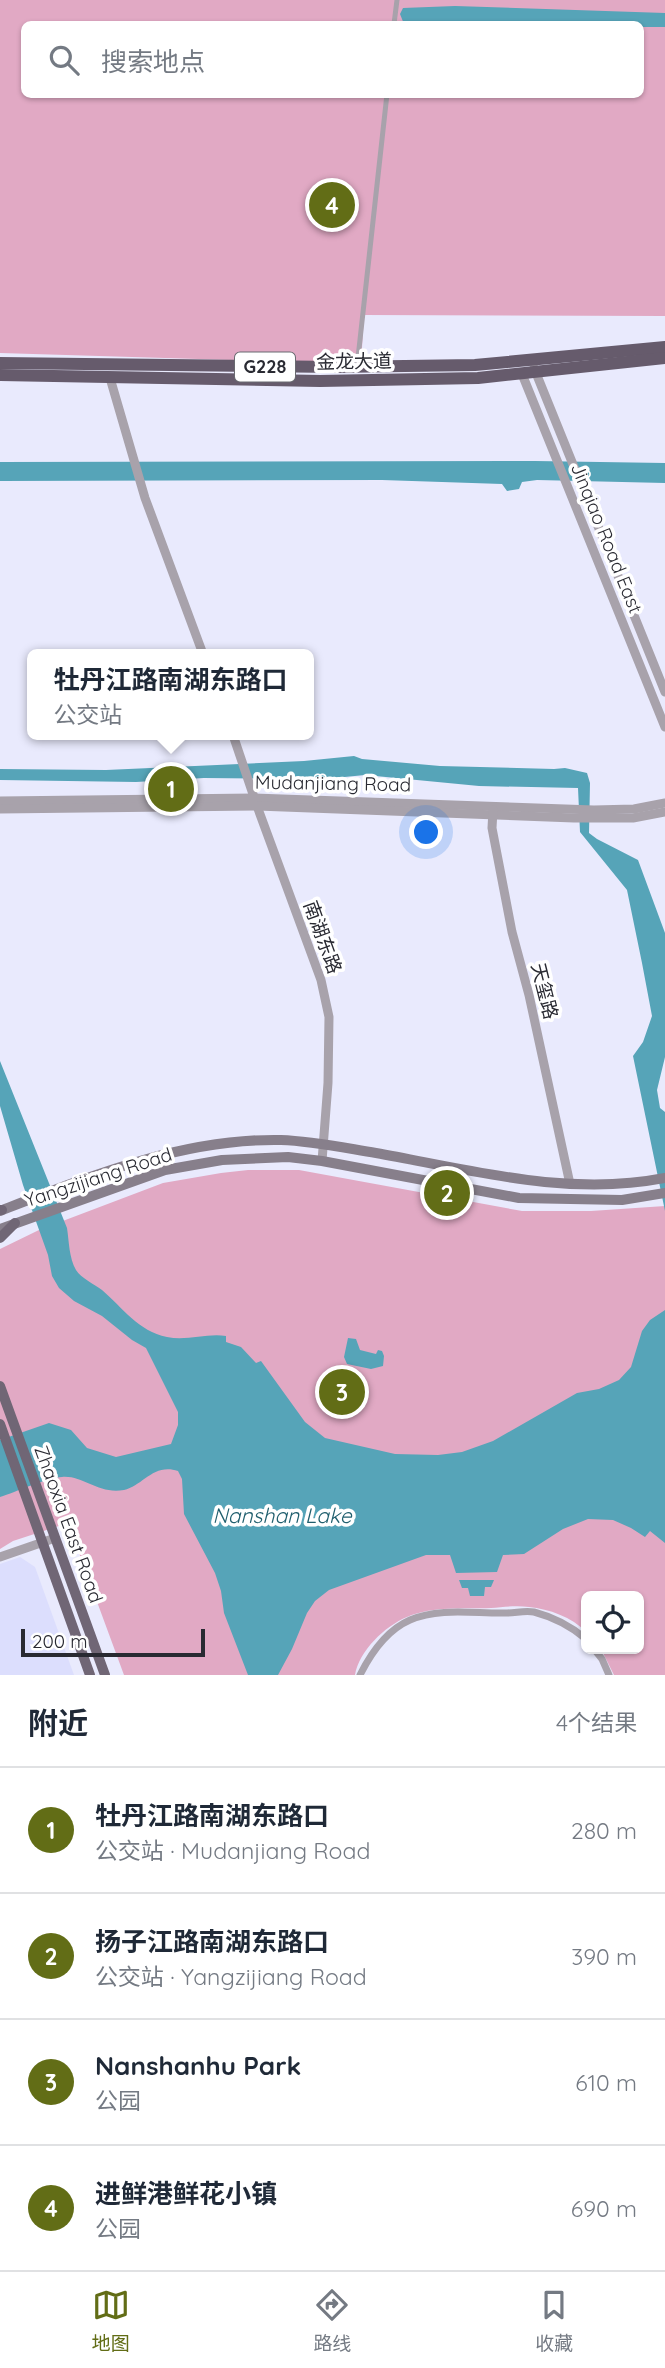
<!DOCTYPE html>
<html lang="zh">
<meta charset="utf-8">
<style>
:root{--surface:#fff;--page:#f6f6f7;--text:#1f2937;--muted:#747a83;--line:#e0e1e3;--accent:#626d16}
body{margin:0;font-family:Quicksand,"Noto Sans SC",sans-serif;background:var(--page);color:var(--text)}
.controls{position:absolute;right:21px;bottom:21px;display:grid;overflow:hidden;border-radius:10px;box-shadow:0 2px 5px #0004}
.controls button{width:63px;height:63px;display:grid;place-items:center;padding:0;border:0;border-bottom:2px solid var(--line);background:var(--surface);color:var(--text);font:35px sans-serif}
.scale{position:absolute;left:21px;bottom:18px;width:184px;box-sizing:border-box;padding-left:7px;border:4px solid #292a32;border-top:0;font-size:19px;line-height:24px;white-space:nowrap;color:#292a32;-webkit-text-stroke:5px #fff;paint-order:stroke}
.you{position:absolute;left:427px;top:833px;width:24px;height:24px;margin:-18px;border:5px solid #fff;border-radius:50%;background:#1a73e8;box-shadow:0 0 0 10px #1a73e833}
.badge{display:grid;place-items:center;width:46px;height:46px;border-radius:50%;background:var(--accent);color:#fff;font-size:23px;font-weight:700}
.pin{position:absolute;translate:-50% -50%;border:4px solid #fff;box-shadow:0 2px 7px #0006}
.popup{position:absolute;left:27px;top:649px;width:287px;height:91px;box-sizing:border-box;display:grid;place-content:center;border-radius:10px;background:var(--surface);filter:drop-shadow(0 2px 5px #0005);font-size:23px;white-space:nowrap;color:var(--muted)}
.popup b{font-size:26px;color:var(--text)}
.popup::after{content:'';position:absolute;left:50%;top:100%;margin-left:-14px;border:14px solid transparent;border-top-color:var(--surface)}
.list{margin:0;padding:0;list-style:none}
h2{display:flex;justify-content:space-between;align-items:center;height:91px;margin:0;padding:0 28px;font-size:30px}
h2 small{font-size:23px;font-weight:400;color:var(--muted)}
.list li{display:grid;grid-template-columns:46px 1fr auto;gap:21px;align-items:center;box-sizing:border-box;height:126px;padding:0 28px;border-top:2px solid var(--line)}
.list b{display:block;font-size:26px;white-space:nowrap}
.list p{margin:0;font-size:23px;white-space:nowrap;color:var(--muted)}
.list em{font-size:23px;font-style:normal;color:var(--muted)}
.icon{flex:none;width:38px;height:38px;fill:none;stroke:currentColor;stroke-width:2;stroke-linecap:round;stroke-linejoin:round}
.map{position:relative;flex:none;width:665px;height:1675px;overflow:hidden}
.search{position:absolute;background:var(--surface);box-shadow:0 2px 5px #0004;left:21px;right:21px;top:21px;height:77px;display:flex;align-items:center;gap:18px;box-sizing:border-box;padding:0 24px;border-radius:10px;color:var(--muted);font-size:26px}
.sheet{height:595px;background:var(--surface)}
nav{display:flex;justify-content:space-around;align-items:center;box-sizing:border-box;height:98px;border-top:2px solid var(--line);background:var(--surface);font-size:19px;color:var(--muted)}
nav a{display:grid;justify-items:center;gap:4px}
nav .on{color:var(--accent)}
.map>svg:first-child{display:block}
.built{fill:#dcdefd}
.green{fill:#e1a9c4;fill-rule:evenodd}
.water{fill:#56a4b8}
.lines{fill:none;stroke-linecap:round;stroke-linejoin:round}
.pedestrian{stroke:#a8a2ab;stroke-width:5}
.minor{stroke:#a8a2ab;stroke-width:7}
.tertiary{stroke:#a8a2ab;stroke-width:9}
.secondary{stroke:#877f8b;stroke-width:10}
.primary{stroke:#706675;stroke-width:10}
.trunk{stroke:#665b6c;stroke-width:12}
.labels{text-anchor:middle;stroke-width:7;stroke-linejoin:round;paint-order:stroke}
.shield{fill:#fff;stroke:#696a70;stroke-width:2}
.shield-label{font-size:18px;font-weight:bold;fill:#292a32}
.street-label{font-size:19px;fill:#292a32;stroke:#fff}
.water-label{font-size:21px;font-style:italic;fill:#205f6e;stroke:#fff}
</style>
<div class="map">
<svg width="665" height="1675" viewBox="0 0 665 1675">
<rect width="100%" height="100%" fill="#e9eafd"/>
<polygon class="built" points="20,1557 35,1567 74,1675 0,1675 0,1564"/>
<g class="green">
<path d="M0 0H665V316L364 315 361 364 0 353ZM24 24H640V94H24Z"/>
<path d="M248 1170H299L522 1211H591L665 1206V1675H614L601 1649H639V1596H586V1632C572 1617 549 1609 529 1607 517 1605 503 1607 491 1608 463 1609 432 1606 407 1617 385 1626 359 1651 355 1675H124L68 1523 13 1541 0 1549V1249L39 1230 163 1183 221 1173Z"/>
</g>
<g class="water">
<polygon points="455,6 665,13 665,27 641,27 640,24 404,24 400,14 403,8"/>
<polygon points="535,461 665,463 665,483 537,480 522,482 519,489 507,491 502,484 382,480 0,481 0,462"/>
<polygon points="354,756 362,759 440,766 554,769 565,768 587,773 590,783 589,833 597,839 638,860 665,933 665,1057 657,1090 660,1108 665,1112 665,1211 633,1056 643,1042 652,1016 642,963 627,890 580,832 578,788 479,786 365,775 324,779 204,778 136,782 0,780 0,769 106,770 304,761"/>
<path d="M0 1061 67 1228C69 1241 69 1258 76 1270 81 1278 94 1284 102 1290 123 1308 138 1331 167 1337 187 1341 207 1333 226 1336V1342L241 1347 256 1363 261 1361 305 1422 325 1438 395 1454 438 1455 462 1452 493 1441 577 1393 599 1389 619 1380 631 1367 642 1331 650 1320 665 1310V1543L650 1531 645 1537 631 1528 613 1520 588 1519 563 1529 524 1554 503 1555 497 1572 456 1573 450 1555H426L329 1590 315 1601 307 1613 292 1649 278 1675H248L224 1613 221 1591 215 1573 184 1514 182 1479 178 1471C153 1463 143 1486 124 1490 99 1495 83 1475 62 1477 46 1478 16 1492 0 1497V1440L49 1423 71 1430 87 1448 116 1457 171 1444 178 1425V1412L146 1348 132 1340 102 1316 74 1301 59 1288 52 1276 48 1255 23 1185 0 1106Z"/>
<polygon points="348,1338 356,1339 360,1350 376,1354 378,1350 382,1351 384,1356 383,1366 371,1369 347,1364 344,1357"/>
<polygon points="459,1580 494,1580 491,1587 485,1587 484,1596 470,1596 468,1588 462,1588"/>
</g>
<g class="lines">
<g class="pedestrian">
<polyline points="394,24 397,0"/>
<polyline points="357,367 387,94"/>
</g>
<g class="minor">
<polyline points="594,1649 602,1659 609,1675"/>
<path d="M360 1675C371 1653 387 1630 410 1620 440 1607 476 1614 507 1613 516 1613 525 1610 534 1612 553 1617 572 1627 586 1639"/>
</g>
<g class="tertiary">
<polyline points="534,368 665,692"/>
<polyline points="522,374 665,727"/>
<polyline points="110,378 145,498 203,654"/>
<polyline points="233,735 257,806 321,980 329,1017 328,1083 322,1161"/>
<polyline points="0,801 254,798 594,810 634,809 665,803"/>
<polyline points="0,809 257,806 574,818 633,818 665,812"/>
<polyline points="493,810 492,828 512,932 529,995 570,1184"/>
<polyline points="0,1557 55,1538"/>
</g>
<g class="secondary">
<path d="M0 1211C90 1176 184 1138 281 1140 313 1141 345 1148 376 1153 471 1170 568 1197 665 1178"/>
<polyline points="0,1229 165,1170 222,1160 288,1157 322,1161 519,1198 622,1200 665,1193"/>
</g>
<g class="primary">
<polyline points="0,1210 2,1210"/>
<polyline points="0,1238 15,1223"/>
<polyline points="0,1386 105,1675"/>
<polyline points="0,1424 90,1675"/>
</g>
<g class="trunk">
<polyline points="0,363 335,367 475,365 665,347"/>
<polyline points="0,375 320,381 478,378 665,358"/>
</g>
</g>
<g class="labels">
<rect class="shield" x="235" y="352.5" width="60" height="29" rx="5"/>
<g class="shield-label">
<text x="265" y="373">G228</text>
</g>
<g class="street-label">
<text transform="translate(354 361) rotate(-1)" y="7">金龙大道</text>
<text transform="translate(607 538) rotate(68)" y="7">Jinqiao Road East</text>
<text transform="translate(333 783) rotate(1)" y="7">Mudanjiang Road</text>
<text transform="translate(323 937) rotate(70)" y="7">南湖东路</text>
<text transform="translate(545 991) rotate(76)" y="7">天玺路</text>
<text transform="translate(98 1177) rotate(-18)" y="7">Yangzijiang Road</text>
<text transform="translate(69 1524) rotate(70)" y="7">Zhaoxia East Road</text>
</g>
<g class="water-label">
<text x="282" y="1523">Nanshan Lake</text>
</g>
</g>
</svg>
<div class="controls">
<button><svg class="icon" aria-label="locate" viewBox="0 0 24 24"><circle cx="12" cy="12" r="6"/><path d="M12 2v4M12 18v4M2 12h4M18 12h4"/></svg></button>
</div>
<div class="scale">200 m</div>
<div class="you"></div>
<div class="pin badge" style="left:171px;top:789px">1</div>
<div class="popup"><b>牡丹江路南湖东路口</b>公交站</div>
<div class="pin badge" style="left:447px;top:1193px">2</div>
<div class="pin badge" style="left:342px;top:1392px">3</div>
<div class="pin badge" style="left:332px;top:205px">4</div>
<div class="search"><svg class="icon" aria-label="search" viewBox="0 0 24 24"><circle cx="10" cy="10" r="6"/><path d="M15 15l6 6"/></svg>搜索地点</div>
</div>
<section class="sheet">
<h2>附近<small>4个结果</small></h2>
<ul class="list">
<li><span class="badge">1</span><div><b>牡丹江路南湖东路口</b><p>公交站 · Mudanjiang Road</p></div><em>280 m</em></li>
<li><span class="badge">2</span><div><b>扬子江路南湖东路口</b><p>公交站 · Yangzijiang Road</p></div><em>390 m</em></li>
<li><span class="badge">3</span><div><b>Nanshanhu Park</b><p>公园</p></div><em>610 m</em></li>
<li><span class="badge">4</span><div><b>进鲜港鲜花小镇</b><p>公园</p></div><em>690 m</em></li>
</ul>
</section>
<nav>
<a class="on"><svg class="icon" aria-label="map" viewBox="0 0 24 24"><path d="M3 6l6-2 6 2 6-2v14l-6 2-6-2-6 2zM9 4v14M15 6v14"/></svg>地图</a>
<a><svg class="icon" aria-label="directions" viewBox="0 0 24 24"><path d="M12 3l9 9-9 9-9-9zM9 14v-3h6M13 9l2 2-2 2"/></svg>路线</a>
<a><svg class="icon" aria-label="saved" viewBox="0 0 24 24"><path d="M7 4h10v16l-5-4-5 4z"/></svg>收藏</a>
</nav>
